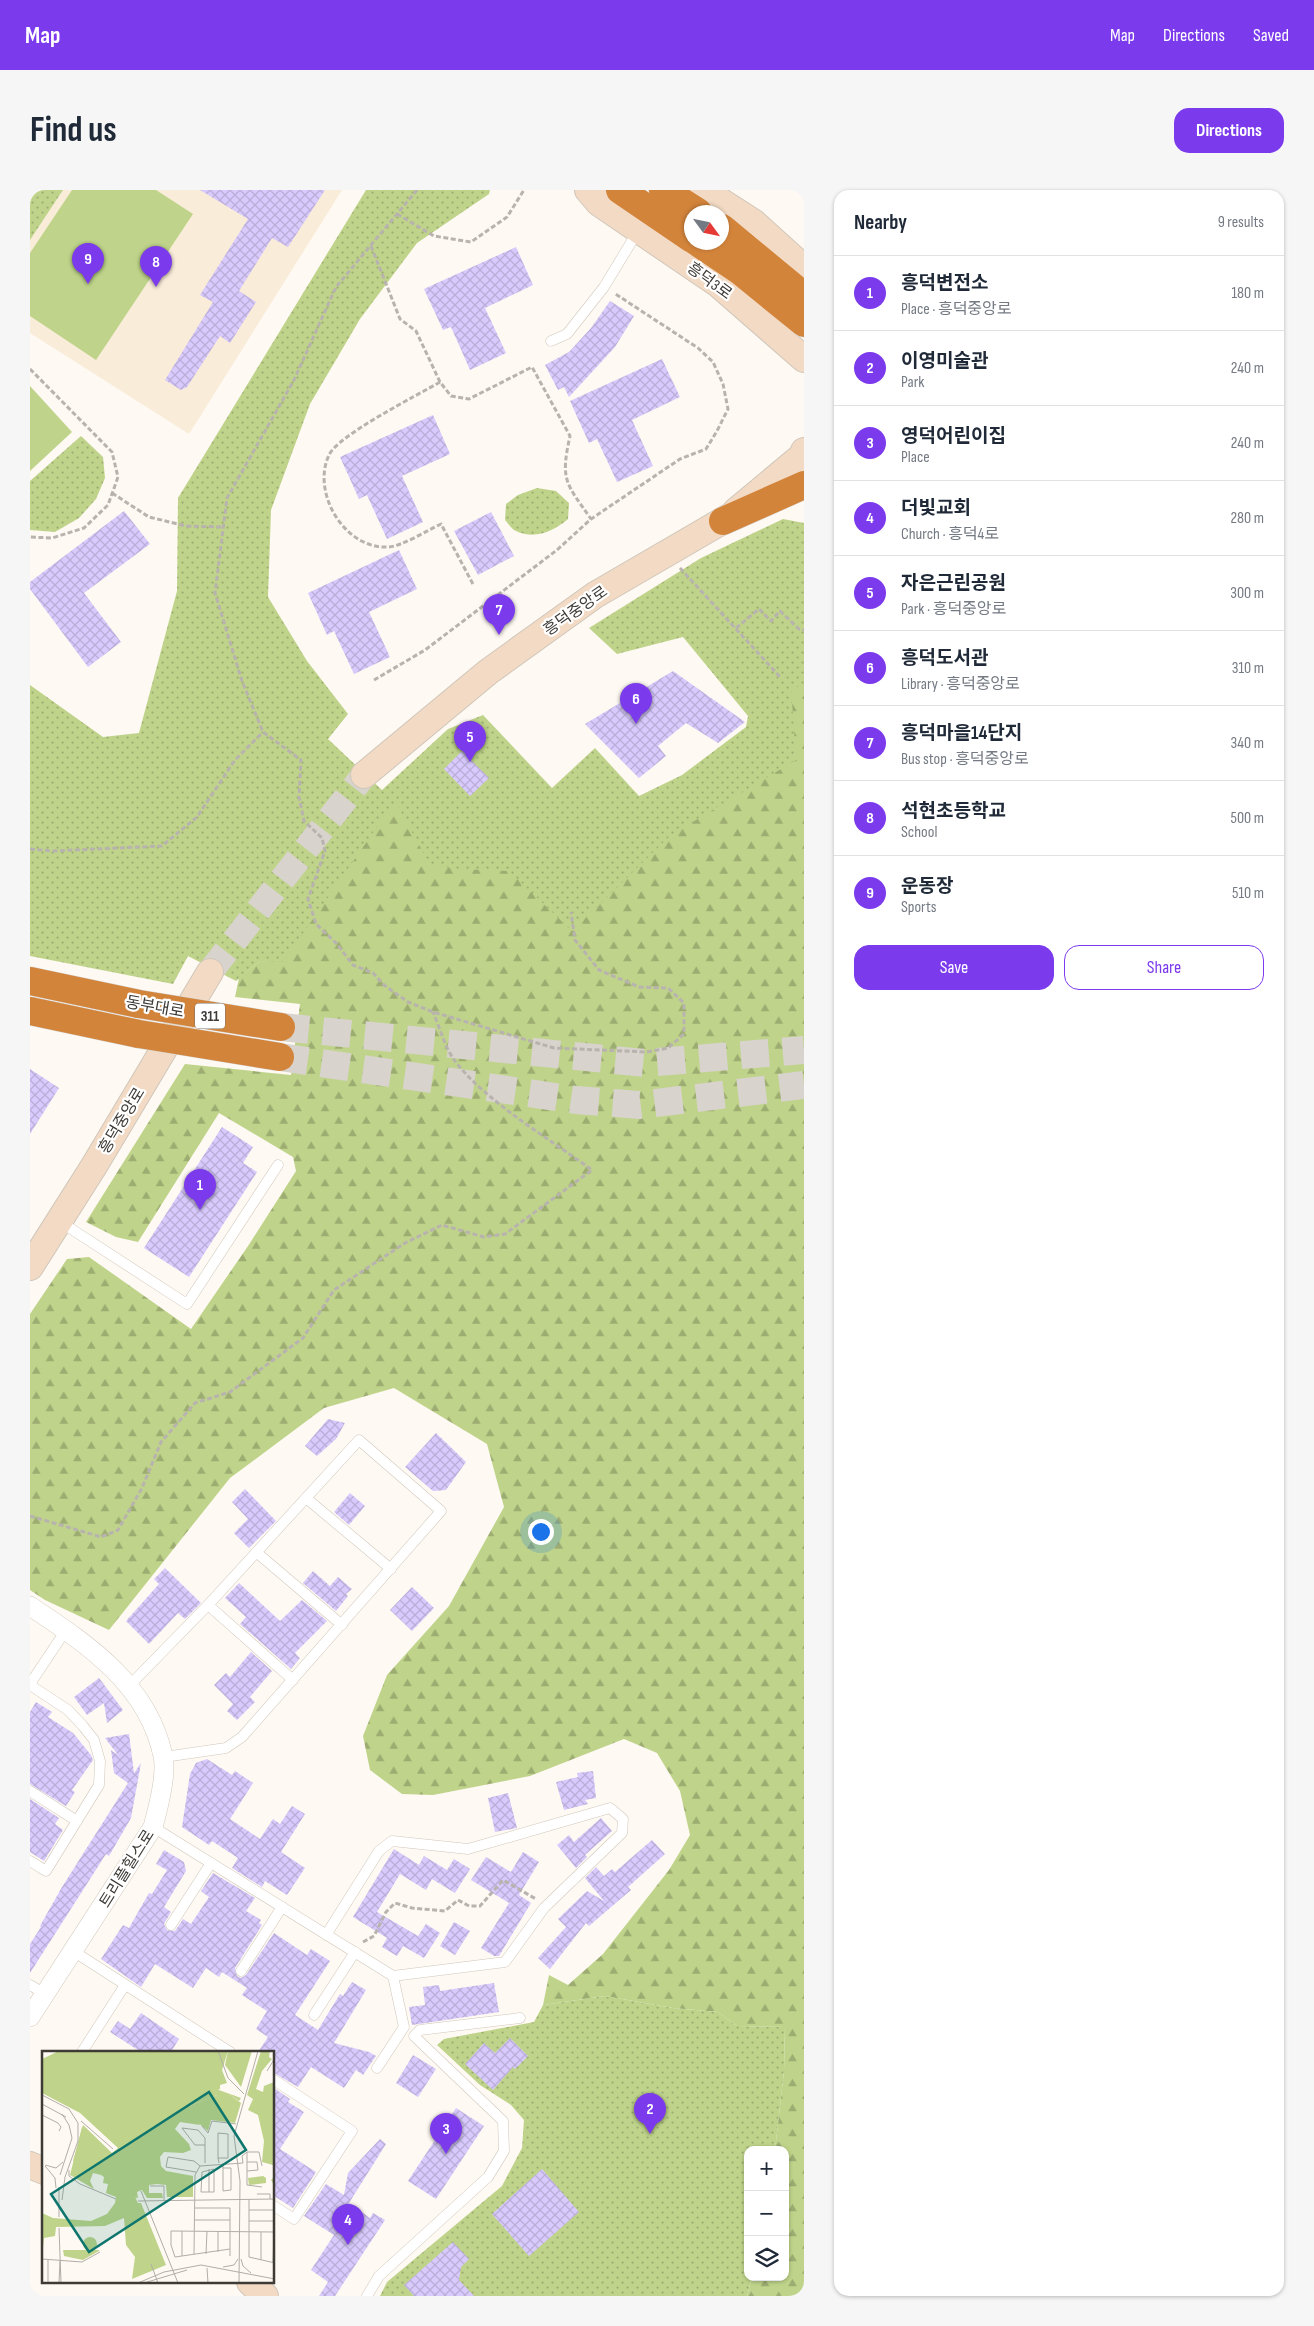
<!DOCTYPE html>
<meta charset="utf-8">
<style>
:root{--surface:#fff;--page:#f6f6f7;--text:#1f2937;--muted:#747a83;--line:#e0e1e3;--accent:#7c3aed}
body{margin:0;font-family:"Sofia Sans Condensed","Noto Sans KR",sans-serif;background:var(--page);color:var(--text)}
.controls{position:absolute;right:15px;bottom:15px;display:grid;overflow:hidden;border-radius:10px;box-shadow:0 1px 4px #0004}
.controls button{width:45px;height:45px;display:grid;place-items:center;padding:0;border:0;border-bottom:1px solid var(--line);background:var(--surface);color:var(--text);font:25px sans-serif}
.compass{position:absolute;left:654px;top:15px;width:45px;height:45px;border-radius:50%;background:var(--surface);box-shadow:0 1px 4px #0004;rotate:123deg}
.you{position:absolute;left:510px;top:1341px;width:18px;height:18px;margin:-12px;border:4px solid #fff;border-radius:50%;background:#1a73e8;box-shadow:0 0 0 8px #1a73e833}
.badge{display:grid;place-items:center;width:32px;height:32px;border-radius:50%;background:var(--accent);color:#fff;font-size:16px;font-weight:700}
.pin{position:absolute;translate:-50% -41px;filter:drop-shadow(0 1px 2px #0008)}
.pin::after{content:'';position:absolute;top:26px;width:18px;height:15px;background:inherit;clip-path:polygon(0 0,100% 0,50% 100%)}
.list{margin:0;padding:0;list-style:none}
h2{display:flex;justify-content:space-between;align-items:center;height:65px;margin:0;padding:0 20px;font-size:21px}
h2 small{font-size:16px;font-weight:400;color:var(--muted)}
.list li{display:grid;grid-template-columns:32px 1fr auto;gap:15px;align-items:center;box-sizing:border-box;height:75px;padding:0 20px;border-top:1px solid var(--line)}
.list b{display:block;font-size:19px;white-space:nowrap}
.list p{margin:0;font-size:16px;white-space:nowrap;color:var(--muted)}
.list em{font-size:16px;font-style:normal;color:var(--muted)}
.actions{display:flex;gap:10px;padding:15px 20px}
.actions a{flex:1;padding:11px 0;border:1px solid var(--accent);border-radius:15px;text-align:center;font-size:18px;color:var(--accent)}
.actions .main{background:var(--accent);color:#fff}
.icon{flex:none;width:28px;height:28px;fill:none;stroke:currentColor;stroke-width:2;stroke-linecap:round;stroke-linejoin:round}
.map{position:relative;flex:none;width:774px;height:2106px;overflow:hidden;border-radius:15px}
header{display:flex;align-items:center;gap:30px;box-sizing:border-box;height:70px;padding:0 25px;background:var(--accent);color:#fff}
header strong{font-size:24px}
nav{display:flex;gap:28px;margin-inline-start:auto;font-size:18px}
.intro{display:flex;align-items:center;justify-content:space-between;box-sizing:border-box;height:120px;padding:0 30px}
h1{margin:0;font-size:35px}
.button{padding:12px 22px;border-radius:15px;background:var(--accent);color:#fff;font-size:18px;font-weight:700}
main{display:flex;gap:30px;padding:0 30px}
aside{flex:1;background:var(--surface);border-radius:15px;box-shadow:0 1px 4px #0004}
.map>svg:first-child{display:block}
.built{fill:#f9ecd9}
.green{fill:url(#green-dots)}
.forest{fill:url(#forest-firs)}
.pitch{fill:#bfd48a}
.building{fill:url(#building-cross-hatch)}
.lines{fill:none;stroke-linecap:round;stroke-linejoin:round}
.secondary-tunnel{stroke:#d8d3cc;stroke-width:26;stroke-dasharray:26 13;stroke-linecap:butt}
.highway-tunnel{stroke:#d8d3cc;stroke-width:28;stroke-dasharray:28 14;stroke-linecap:butt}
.lane-casing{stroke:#d0c7bb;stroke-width:11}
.street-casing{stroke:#d0c7bb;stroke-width:20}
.secondary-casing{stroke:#d0c7bb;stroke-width:28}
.highway-casing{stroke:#d8d8d7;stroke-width:29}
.path{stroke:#b8b3ae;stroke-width:3;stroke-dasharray:5 2.5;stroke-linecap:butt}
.lane{stroke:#fff;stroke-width:10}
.street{stroke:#fff;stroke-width:19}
.secondary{stroke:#f2dac4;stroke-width:26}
.highway{stroke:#d3843b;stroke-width:28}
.highway-bridge-casing{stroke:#d8d8d7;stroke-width:29;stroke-linecap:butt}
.highway-bridge{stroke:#d3843b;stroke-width:28}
.labels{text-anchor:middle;stroke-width:4.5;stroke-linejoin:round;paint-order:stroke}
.shield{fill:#fff;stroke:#787572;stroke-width:1}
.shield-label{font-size:15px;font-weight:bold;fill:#3e3a36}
.street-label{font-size:16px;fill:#3e3a36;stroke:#fff}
.inset-road{fill:none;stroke:#b1ada7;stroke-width:1}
.view{fill:#0f766e;fill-opacity:0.15;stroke:#0f766e;stroke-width:2.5}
.inset-edge{fill:none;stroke:#3e3a36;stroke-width:2.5}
</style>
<header>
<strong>Map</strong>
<nav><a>Map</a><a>Directions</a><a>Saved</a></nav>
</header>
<div class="intro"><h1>Find us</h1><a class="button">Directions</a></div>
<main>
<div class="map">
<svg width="774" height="2106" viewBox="0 0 774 2106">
<defs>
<pattern id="green-dots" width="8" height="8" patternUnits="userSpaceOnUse" patternTransform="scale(1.25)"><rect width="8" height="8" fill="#bfd48a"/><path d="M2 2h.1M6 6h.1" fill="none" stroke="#9dad72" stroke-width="1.8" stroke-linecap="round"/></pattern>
<pattern id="forest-firs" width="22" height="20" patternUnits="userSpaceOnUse" patternTransform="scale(1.25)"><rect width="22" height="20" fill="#bfd48a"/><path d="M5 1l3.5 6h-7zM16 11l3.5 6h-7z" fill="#9dad72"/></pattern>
<pattern id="building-cross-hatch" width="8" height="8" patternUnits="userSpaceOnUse" patternTransform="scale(1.25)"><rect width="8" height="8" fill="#d8cafd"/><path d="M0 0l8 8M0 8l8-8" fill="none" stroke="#baaed9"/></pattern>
</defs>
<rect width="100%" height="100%" fill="#fef9f2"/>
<polygon class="built" points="33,0 312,0 159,244 0,143 0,50"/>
<g class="green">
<polygon points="0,0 33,0 0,50"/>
<polygon points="336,0 460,0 459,4 387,53 330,129 280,214 241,320 238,407 277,471 318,524 298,549 352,600 418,539 453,525 522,598 565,558 609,606 652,585 716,537 718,526 653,447 587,464 559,438 671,368 753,329 774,333 774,817 230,771 206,791 158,766 143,794 0,766 0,495 73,547 109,543 147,401 148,308"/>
<polygon points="51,246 73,267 75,288 66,309 49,328 25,342 0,340 0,291"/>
<path d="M507 298 526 301 539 313 538 329C524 341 505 350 486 341 482 340 478 333 475 330L476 314 488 305Z"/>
<polygon points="575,1806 643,1818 688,1822 707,1836 755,1837 754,1881 745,1960 718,1960 718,2087 722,2087 717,2106 350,2106 357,2092 472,1996 492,1958 494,1930 481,1915 450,1895 407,1855 414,1849 504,1832 513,1815"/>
</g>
<polygon class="forest" points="774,496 774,2106 717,2106 722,2087 755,2087 755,1960 745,1960 754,1881 755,1837 707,1836 688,1822 643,1818 575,1806 513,1815 519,1785 538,1795 573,1764 639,1680 660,1645 650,1601 627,1563 594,1549 500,1586 403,1605 372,1604 340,1580 333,1546 357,1485 419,1416 474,1317 457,1254 364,1198 294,1218 200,1288 79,1440 15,1410 0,1400 0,1124 37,1069 59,1067 161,1139 218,1056 266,981 263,967 189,923 108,1052 86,1047 56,1032 155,874 261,885 270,814 205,807 209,788 230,771 253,772 365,611 400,675 430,679 479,681 542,741 641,645 766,570 761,498"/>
<g class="pitch">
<polygon points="42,0 126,0 163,24 66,170 0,126 0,63"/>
<polygon points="0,196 42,242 0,281"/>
</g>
<g class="building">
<polygon points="170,0 295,0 258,57 242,48 209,101 226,112 200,153 190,146 157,197 151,200 135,190 183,112 170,105 218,29"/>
<polygon points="486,57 503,95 455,118 476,163 440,180 421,137 413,140 394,99"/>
<polygon points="580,111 604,126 585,157 539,207 534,197 528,200 515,175 539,162 561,138"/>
<polygon points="632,169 650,207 602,230 623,276 587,292 567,249 559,253 540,211"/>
<polygon points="403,225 420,264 372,286 393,332 357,349 337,305 329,309 310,267"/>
<polygon points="94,321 120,354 54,403 91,452 58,477 0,399 0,392"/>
<polygon points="461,322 484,366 448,385 424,341"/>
<polygon points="369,360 387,399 339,422 360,467 324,484 304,441 297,445 278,403"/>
<polygon points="643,481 715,532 688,553 656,533 628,556 636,566 609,588 555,534"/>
<polygon points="432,561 459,588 440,606 414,579"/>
<polygon points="0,879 29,898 0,944"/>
<polygon points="192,937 223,957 213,973 227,982 159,1087 114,1058"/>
<polygon points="298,1229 315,1233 306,1249 287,1266 275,1256"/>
<polygon points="406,1243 436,1272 416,1300 403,1301 375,1277"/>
<polygon points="215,1299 246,1331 219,1358 204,1343 218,1329 202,1312"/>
<polygon points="320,1303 335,1316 319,1335 304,1322"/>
<polygon points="135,1378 171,1413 155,1429 148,1423 119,1454 96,1431 129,1394 124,1389"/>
<polygon points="283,1381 300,1396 308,1387 322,1399 316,1404 318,1406 306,1421 273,1393"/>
<polygon points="209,1393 250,1431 272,1410 297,1431 265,1463 270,1468 261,1479 210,1434 216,1427 195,1408"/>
<polygon points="382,1397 404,1418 382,1441 360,1420"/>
<polygon points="221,1462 242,1481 220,1507 225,1512 207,1530 197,1521 203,1514 184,1495 196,1483 200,1487"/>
<polygon points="69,1488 93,1520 77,1533 74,1513 57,1525 44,1507"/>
<polygon points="6,1512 22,1522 18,1527 43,1543 61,1565 63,1570 42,1600 45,1602 36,1616 0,1594 0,1522"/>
<polygon points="99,1544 104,1583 111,1573 101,1628 79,1666 76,1664 0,1783 0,1754 11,1737 10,1736 32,1697 98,1593 84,1583 81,1560 88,1565 75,1548"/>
<polygon points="177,1569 202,1585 205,1581 223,1593 200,1629 230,1649 243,1629 250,1634 262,1616 275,1624 251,1662 275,1678 257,1705 235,1691 232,1697 202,1678 208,1668 182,1651 179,1655 152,1637 160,1584 166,1573"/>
<polygon points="563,1581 566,1608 555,1610 558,1614 534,1620 526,1592 548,1587 547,1583"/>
<polygon points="478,1603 487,1638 465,1642 458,1608"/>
<polygon points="0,1609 29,1628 25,1634 33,1640 14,1671 0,1662"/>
<polygon points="571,1628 582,1641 555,1665 557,1667 546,1678 527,1655 539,1645 544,1652"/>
<polygon points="622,1650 635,1664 598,1697 601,1700 559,1736 556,1733 520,1779 508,1768 536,1737 528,1729 557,1701 574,1711 555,1688 566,1677 574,1686 582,1679 585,1682"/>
<polygon points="364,1659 389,1675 394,1666 417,1680 424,1669 440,1679 425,1703 402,1689 396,1700 370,1684 347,1722 388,1746 396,1734 410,1743 394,1768 373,1756 367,1766 352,1757 357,1748 323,1727"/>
<polygon points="134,1660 154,1672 156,1681 134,1717 141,1722 134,1734 137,1740 145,1741 153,1729 161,1734 179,1707 171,1701 183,1683 225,1708 216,1721 231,1730 229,1733 232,1735 205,1778 207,1786 211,1788 216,1785 244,1743 277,1765 281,1759 300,1771 265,1825 288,1840 310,1804 313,1806 322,1792 336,1800 304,1853 339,1862 346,1866 333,1885 326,1880 314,1898 281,1877 268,1897 244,1883 244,1862 228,1862 238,1847 226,1839 237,1821 212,1805 217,1798 192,1782 189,1787 176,1778 163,1798 125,1774 111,1797 71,1769 93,1735 99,1738 119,1703 122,1704 137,1680 126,1674"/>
<polygon points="493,1662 509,1672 489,1705 501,1713 469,1766 464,1766 451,1758 479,1713 441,1690 456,1667 481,1682"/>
<polygon points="424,1732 440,1741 425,1765 410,1756"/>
<polygon points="464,1793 469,1822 382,1835 379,1817 395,1815 393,1797 409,1795 410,1801"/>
<polygon points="111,1823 149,1849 141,1862 111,1862 80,1842 88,1831 100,1839"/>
<polygon points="480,1848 498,1866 485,1879 483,1877 463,1900 435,1874 454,1853 465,1863"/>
<polygon points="383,1865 406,1879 388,1907 366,1893"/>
<polygon points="244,1898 260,1909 258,1912 274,1922 250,1959 286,1982 263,2018 244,2006"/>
<polygon points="426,1918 454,1936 406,2009 378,1991"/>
<polygon points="350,1949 356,1954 319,2013 340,2028 343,2023 355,2030 305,2106 289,2106 298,2092 281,2080 304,2045 274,2026 296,1994 314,2005 318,1983"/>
<polygon points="512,1979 549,2022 499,2066 462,2024"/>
<polygon points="423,2052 439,2069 431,2077 429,2090 444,2106 384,2106 374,2095"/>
</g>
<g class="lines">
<polyline class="secondary-tunnel" points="180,782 334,585"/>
<g class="highway-tunnel">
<polyline points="251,837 615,873 774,860"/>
<polyline points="250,867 546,910 609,915 774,895"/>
</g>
<g class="lane-casing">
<g id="lane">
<polyline points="521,151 537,144 574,97 608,41"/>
<polyline points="29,1031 157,1114 248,975"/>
<polyline points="276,1308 361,1379"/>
<polyline points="226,1362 312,1435"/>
<polyline points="178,1415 263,1490"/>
<polyline points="0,1494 36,1440"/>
<polyline points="0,1495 38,1520 53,1536 64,1550 70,1571 69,1595 16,1681 0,1671"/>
<polyline points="100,1495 178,1415 329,1250 411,1321 212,1547 196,1558 134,1567"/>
<polyline points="0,1601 47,1631"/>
<polyline points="123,1637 363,1786 475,1772 514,1718 592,1643 593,1629 580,1618 438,1659 362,1651 349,1661 296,1745"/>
<polyline points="141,1735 181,1673"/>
<polyline points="43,1761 200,1862"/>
<polyline points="211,1781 252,1717"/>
<polyline points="0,1795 15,1804"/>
<polyline points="284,1825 325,1762"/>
<polyline points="52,1862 95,1795"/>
<polyline points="347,1878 374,1837 363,1786"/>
<polyline points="244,1890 322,1941 264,2029 244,2016"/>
<polyline points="337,2106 349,2086 458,1987 474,1961 473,1931 384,1846 390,1840 490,1828"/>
</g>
</g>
<g class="street-casing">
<path id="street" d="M0 1416C57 1454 118 1494 133 1566 137 1585 128 1618 123 1637L0 1827"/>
</g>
<g class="secondary-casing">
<g id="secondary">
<polyline points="558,0 569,13 688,94 774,169"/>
<polyline points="673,0 723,32 774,78"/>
<polyline points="706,321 772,266 774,261"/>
<polyline points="334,585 458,482 565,405 713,319"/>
<polyline points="0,1077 64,976 180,782"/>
<polyline points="0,1975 14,1981"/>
<polyline points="220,2092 235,2106"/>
</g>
</g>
<g class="highway-casing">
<g id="highway">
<polyline points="590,0 662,49"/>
<polyline points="633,0 668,22"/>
<polyline points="692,38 774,106"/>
<polyline points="667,52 710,81 774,133"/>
<polyline points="693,331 774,295"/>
<polyline points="0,791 109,814"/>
<polyline points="0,821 109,844"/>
</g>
</g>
<g class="path">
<polyline points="387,0 306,97 264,190 197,308 185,403 212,491 233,542 271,570 269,607 274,631 292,648 295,661 278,709 286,734 307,754 323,775 343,783 354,795 378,812 403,822 524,858 617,862 638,858 654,844 654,813 638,798 609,797 569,780 545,750 541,722"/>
<polyline points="367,24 404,46 441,52 477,27 494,0"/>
<path d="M341 56 370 129 386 141 410 192 421 206 439 209 502 177 540 246C530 291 536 293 561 329"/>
<polyline points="0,179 82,262 88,287 78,315 54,338 22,348 0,347"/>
<path d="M410 192C388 205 308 245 299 265 281 303 315 360 359 357 372 356 398 340 411 334L444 396"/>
<polyline points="82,303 119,327 156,336 194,337"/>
<polyline points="650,378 751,488"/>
<polyline points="706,438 729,419 741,431 750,421 769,439 774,440"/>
<polyline points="344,490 395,460 527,360 561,329 650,269 676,259 687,241 698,219 693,194 683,172 668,158 584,103"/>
<polyline points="0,659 23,661 132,656 167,627 205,570 233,542"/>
<path d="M0 1326 71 1347 88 1340 112 1298 131 1252 165 1213 200 1202 273 1148 304 1100 375 1053 412 1035 454 1047 475 1044 562 980C521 950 455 911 425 871 415 858 410 838 403 822"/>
<polyline points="333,1752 344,1746 356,1722 365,1713 382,1718 415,1721 428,1710 439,1716 450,1716 473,1690 506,1709"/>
</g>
<use href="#lane" class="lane"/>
<use href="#street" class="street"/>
<use href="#secondary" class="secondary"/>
<use href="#highway" class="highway"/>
<g class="highway-bridge-casing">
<g id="highway-bridge">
<polyline points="109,814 251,837"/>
<polyline points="109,844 250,867"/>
</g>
</g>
<use href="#highway-bridge" class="highway-bridge"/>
</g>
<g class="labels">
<rect class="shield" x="165" y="813.5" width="30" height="25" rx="4"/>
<g class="shield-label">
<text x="180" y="831">311</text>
</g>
<g class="street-label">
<text transform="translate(680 90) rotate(36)" y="6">흥덕3로</text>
<text transform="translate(545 420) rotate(-35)" y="6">흥덕중앙로</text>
<text transform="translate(125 816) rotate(10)" y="6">동부대로</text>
<text transform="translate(91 930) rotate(-59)" y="6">흥덕중앙로</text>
<text transform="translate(96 1678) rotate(-58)" y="6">트리플힐스로</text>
</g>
</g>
<g transform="translate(12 1861)">
<rect width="232" height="232" fill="#fef9f2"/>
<path d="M24 0H186L180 19 185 32 178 34V38L91 72 0 27V14ZM175 44H188L199 52 193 72 169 69 166 80 154 70 148 55ZM40 76 74 106 96 152H99L124 214 90 228 93 206 84 194 82 167 63 175 14 176 13 185 2 187 0 207V162L11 167 49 170 65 163 73 152 74 146 64 142 66 133 61 132 62 126 59 124 51 122 48 130 52 138 28 124ZM221 125 224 127V132L207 134 206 127ZM21 199H57V200L41 209 22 205Z" fill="#bfd48a"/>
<path d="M17 0H47L4 16 2 27 44 48 48 44 86 67 174 38 199 47 197 50 188 44H175L148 55 158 74 138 71 133 78 147 93 149 99 141 102 122 101 118 106 119 115 124 120 151 125V146H125L124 134 115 133 107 134V142H120L121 147H105L100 139 95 141 96 147 75 144 78 138 76 124 52 116 47 120 37 111 31 110 41 74 70 102 76 97 38 62 0 42V8ZM186 0H210L199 36 183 14ZM219 0H228L227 6 230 8 220 20 214 38 221 41 222 35 232 31V134L229 129 232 126 231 114 220 111 222 90 216 64 206 59 211 48 205 44Z" fill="#bfd48a"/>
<path d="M41 193a7 7 0 1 1 14 0a7 7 0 1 1-14 0Z" fill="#bfd48a"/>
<path class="inset-road" d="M176 0 186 27 202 43M225 20 233 7M0 44 27 58 36 72V90L23 126M0 53 24 66M0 64 16 72 19 76 17 80M39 70 71 98M160 75 166 82 170 70 194 73M140 77 156 79 163 87V112M140 77 153 94H163M205 101H217L220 115M176 107H186V83L176 82V107L177 112M3 114 14 117 21 111M3 115 13 127 14 137M181 117H189V139L181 140V112M167 118V141M172 118V141H159L160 121ZM27 119V125L38 133M205 120 216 119 215 111H205M154 121 124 116 126 106 152 110 158 115M18 124 30 87 27 74 20 63M38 133 74 148M108 135H122V149M17 136V166M99 140 136 232M215 143H228V148M207 148V206L233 212M20 149 23 126M96 150 233 148M153 157H188V198M207 159H233M152 169H188M207 170H233M17 177 19 232M140 180V205M176 180V201M152 203 153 124 158 115 201 112 200 105 205 101V134L220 136M164 203 165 180M188 205V198L133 206 129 194V180L233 181M0 208 40 211 58 201M6 208V232M199 208 201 215 209 222M219 209V181M231 212 232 181M109 213 116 232M181 216 192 214 196 208M165 217 166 232M17 232 18 210M96 232 122 221 159 214 233 228M102 232 145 219M197 232 198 130 192 85 216 0"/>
<path class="view" d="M167 41 204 99 47 201 9 143Z"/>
<rect width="232" height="232" class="inset-edge"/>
</g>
</svg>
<div class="controls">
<button>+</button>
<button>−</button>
<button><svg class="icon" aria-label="layers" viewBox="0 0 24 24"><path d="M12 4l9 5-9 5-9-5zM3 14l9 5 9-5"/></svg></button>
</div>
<svg class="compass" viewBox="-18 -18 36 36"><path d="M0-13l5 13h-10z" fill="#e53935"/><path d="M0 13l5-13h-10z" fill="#747a83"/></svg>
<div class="you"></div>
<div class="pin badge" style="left:170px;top:1020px">1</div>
<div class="pin badge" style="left:620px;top:1944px">2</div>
<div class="pin badge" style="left:416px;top:1964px">3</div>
<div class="pin badge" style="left:318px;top:2055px">4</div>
<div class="pin badge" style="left:440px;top:572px">5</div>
<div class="pin badge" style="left:606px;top:534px">6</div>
<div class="pin badge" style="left:469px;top:445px">7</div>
<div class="pin badge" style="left:126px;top:97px">8</div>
<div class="pin badge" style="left:58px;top:94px">9</div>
</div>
<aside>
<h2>Nearby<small>9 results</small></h2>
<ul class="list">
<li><span class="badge">1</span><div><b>흥덕변전소</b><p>Place · 흥덕중앙로</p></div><em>180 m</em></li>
<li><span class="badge">2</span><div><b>이영미술관</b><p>Park</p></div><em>240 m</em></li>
<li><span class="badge">3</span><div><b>영덕어린이집</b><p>Place</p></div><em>240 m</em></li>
<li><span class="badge">4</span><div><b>더빛교회</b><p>Church · 흥덕4로</p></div><em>280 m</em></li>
<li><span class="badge">5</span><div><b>자은근린공원</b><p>Park · 흥덕중앙로</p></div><em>300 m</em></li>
<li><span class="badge">6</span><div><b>흥덕도서관</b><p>Library · 흥덕중앙로</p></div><em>310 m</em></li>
<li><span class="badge">7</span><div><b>흥덕마을14단지</b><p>Bus stop · 흥덕중앙로</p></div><em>340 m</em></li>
<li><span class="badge">8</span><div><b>석현초등학교</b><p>School</p></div><em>500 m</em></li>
<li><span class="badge">9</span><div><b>운동장</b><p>Sports</p></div><em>510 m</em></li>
</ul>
<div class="actions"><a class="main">Save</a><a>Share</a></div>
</aside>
</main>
